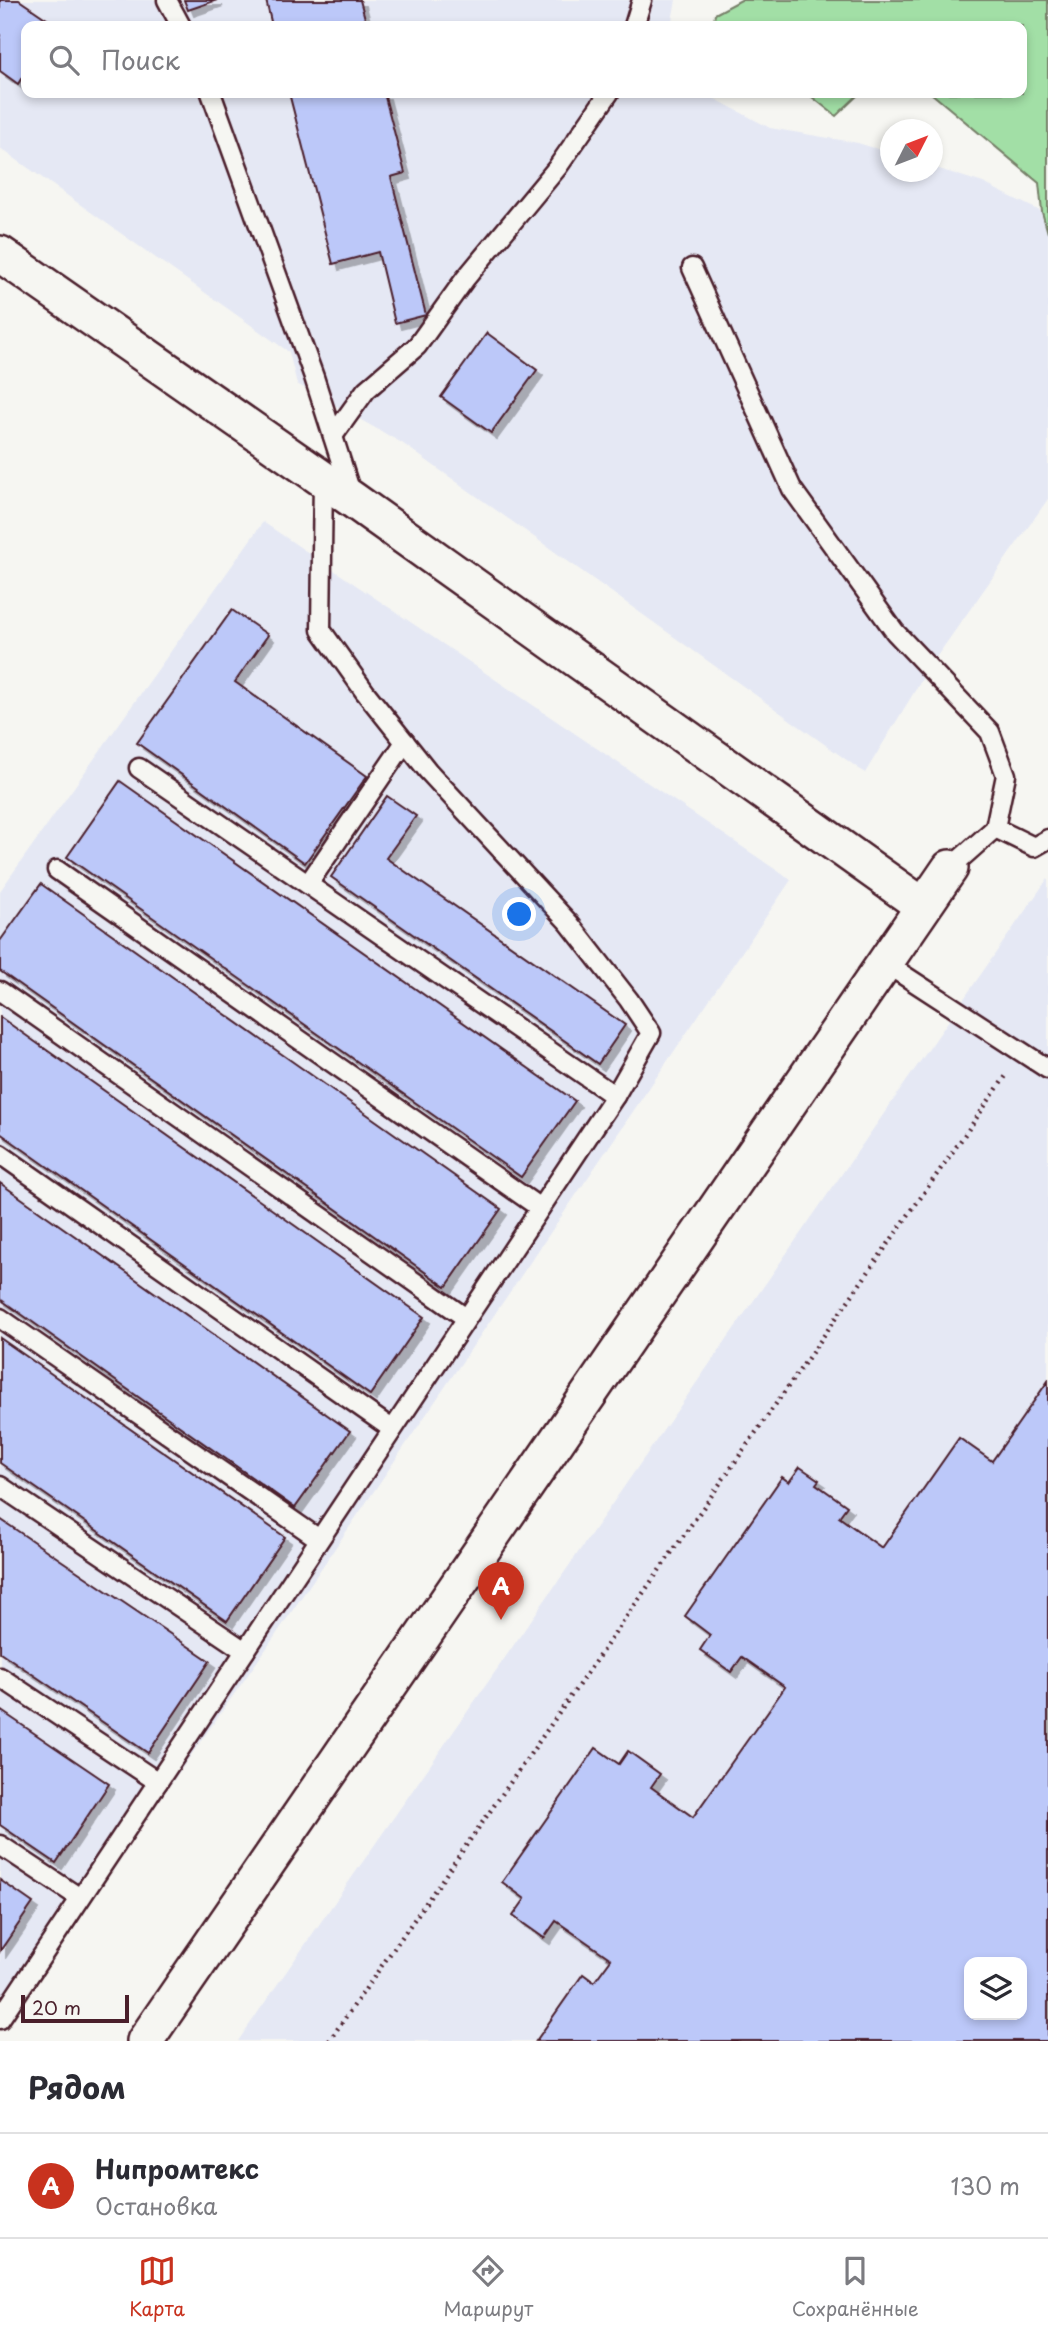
<!DOCTYPE html>
<html lang="ru">
<meta charset="utf-8">
<style>
:root{--surface:#fff;--page:#f2f2f3;--text:#2b2b33;--muted:#7c7c81;--line:#e1e1e2;--accent:#c8321e}
body{margin:0;font-family:"Playpen Sans",sans-serif;background:var(--page);color:var(--text)}
.controls{position:absolute;right:21px;bottom:21px;display:grid;overflow:hidden;border-radius:14px;box-shadow:0 4px 10px #0003}
.controls button{width:63px;height:63px;display:grid;place-items:center;padding:0;border:0;border-bottom:2px solid var(--line);background:var(--surface);color:var(--text);font:35px sans-serif}
.compass{position:absolute;left:880px;top:119px;width:63px;height:63px;border-radius:50%;background:var(--surface);box-shadow:0 4px 10px #0003;rotate:48deg}
.scale{position:absolute;left:21px;bottom:18px;width:108px;box-sizing:border-box;padding-left:7px;border:4px solid #4a1f2b;border-top:0;font-size:19px;line-height:24px;white-space:nowrap;color:#4a1f2b;-webkit-text-stroke:5px #f6f6f2;paint-order:stroke}
.you{position:absolute;left:520px;top:915px;width:24px;height:24px;margin:-18px;border:5px solid #fff;border-radius:50%;background:#1a73e8;box-shadow:0 0 0 10px #1a73e833}
.badge{display:grid;place-items:center;width:46px;height:46px;border-radius:50%;background:var(--accent);color:#fff;font-size:23px;font-weight:700}
.pin{position:absolute;translate:-50% -58px;filter:drop-shadow(0 2px 4px #0008)}
.pin::after{content:'';position:absolute;top:37px;width:24px;height:21px;background:inherit;clip-path:polygon(0 0,100% 0,50% 100%)}
.list{margin:0;padding:0;list-style:none}
h2{display:flex;justify-content:space-between;align-items:center;height:91px;margin:0;padding:0 28px;font-size:30px}
h2 small{font-size:23px;font-weight:400;color:var(--muted)}
.list li{display:grid;grid-template-columns:46px 1fr auto;gap:21px;align-items:center;box-sizing:border-box;height:105px;padding:0 28px;border-top:2px solid var(--line)}
.list b{display:block;font-size:26px;white-space:nowrap}
.list p{margin:0;font-size:23px;white-space:nowrap;color:var(--muted)}
.list em{font-size:23px;font-style:normal;color:var(--muted)}
.icon{flex:none;width:38px;height:38px;fill:none;stroke:currentColor;stroke-width:2;stroke-linecap:round;stroke-linejoin:round}
.map{position:relative;flex:none;width:1048px;height:2041px;overflow:hidden}
.search{position:absolute;background:var(--surface);box-shadow:0 4px 10px #0003;left:21px;right:21px;top:21px;height:77px;display:flex;align-items:center;gap:18px;box-sizing:border-box;padding:0 24px;border-radius:14px;color:var(--muted);font-size:26px}
.sheet{height:196px;background:var(--surface)}
nav{display:flex;justify-content:space-around;align-items:center;box-sizing:border-box;height:98px;border-top:2px solid var(--line);background:var(--surface);font-size:19px;color:var(--muted)}
nav a{display:grid;justify-items:center;gap:4px}
nav .on{color:var(--accent)}
.map>svg:first-child{display:block}
.built{fill:#e5e8f4;fill-rule:evenodd}
.green{fill:#a2dfa6;stroke:#767f68;stroke-width:2}
.building{fill:#bcc8f9;stroke:#4a1f2b;stroke-width:2;fill-rule:evenodd;filter:url(#shadow)}
.lines{fill:none;stroke-linecap:round;stroke-linejoin:round}
.service-casing{stroke:#4a1f2b;stroke-width:23}
.minor-casing{stroke:#4a1f2b;stroke-width:40}
.path{stroke:#4a1f2b;stroke-width:4.5;stroke-dasharray:2 5;stroke-linecap:butt}
.service{stroke:#f6f6f2;stroke-width:18}
.minor{stroke:#f6f6f2;stroke-width:35}
</style>
<div class="map">
<svg width="1048" height="2041" viewBox="0 0 1048 2041">
<defs>
<filter id="shadow"><feDropShadow dx="6" dy="6" stdDeviation="0" flood-color="#0004"/></filter>
</defs>
<rect width="100%" height="100%" fill="#f6f6f2"/>
<filter id="ink" filterUnits="userSpaceOnUse"><feTurbulence type="fractalNoise" baseFrequency=".0143" numOctaves="2"/><feDisplacementMap in="SourceGraphic" scale="14" xChannelSelector="R" yChannelSelector="G"/><feConvolveMatrix kernelMatrix="1 2 1 2 8 2 1 2 1" color-interpolation-filters="sRGB"/></filter>
<g filter="url(#ink)">
<g class="built">
<polygon points="0,0 676,0 671,26 26,26 26,93 704,93 770,128 858,143 890,153 890,172 932,172 933,167 983,183 1042,212 1048,233 1048,499 930,666 865,773 402,443 297,384 289,352 0,148"/>
<polygon points="263,522 791,880 273,1639 0,2026 0,891"/>
<path d="M1048 878V2041H238ZM969 1962H1022V2015H969Z"/>
</g>
<g class="green">
<polygon points="741,0 1048,0 1048,233 1042,212 1039,183 931,93 1022,93 1022,26 713,26 715,14"/>
<polygon points="807,93 860,93 836,116"/>
</g>
<g class="building">
<polygon points="0,0 19,0 57,26 26,26 26,71 18,84 0,71"/>
<polygon points="184,0 217,0 188,10"/>
<polygon points="266,0 360,0 367,26 272,26"/>
<polygon points="289,93 384,93 405,173 391,177 426,315 395,323 378,252 333,264"/>
<polygon points="487,333 537,370 491,433 441,397"/>
<polygon points="232,610 268,635 235,682 367,776 305,863 137,743"/>
<polygon points="120,781 575,1101 521,1177 67,857"/>
<polygon points="387,796 416,816 386,858 625,1025 598,1064 331,877"/>
<polygon points="41,884 501,1209 446,1287 0,971 0,941"/>
<polygon points="0,1017 424,1317 370,1395 0,1133"/>
<polygon points="0,1183 350,1431 295,1508 0,1299"/>
<polygon points="0,1338 285,1537 227,1621 0,1463"/>
<path d="M1048 1381V2041H536L583 1974 594 1982 611 1959 556 1921 544 1938 513 1916 525 1899 502 1882 596 1748 619 1764 628 1751 660 1774 651 1787 693 1817 785 1687 742 1657 731 1672 700 1650 710 1635 685 1616 782 1477 789 1482 800 1467 819 1480 816 1484 847 1506 839 1517 882 1548 959 1438 992 1461ZM969 1962H1022V2015H969Z"/>
<polygon points="0,1519 210,1661 148,1753 0,1652"/>
<polygon points="0,1710 109,1784 56,1863 0,1825"/>
<polygon points="0,1880 33,1903 0,1951"/>
</g>
<g class="lines">
<g class="service-casing">
<g id="service">
<polyline points="167,0 181,26"/>
<polyline points="634,26 642,0"/>
<polyline points="211,93 314,377 352,496"/>
<polyline points="692,268 792,489 895,632 990,732 1006,775 995,828 950,868"/>
<polyline points="333,436 366,390 417,346 465,279 557,168 609,93"/>
<polyline points="139,768 615,1096"/>
<polyline points="995,828 1034,847 1048,839"/>
<polyline points="57,870 540,1208"/>
<polyline points="308,884 405,742"/>
<polyline points="885,963 1048,1069"/>
<polyline points="0,991 466,1318"/>
<polyline points="0,1154 392,1429"/>
<polyline points="0,1318 319,1539"/>
<polyline points="0,1486 245,1651"/>
<polyline points="0,1677 158,1782"/>
<polyline points="0,1845 80,1898"/>
<polyline points="0,2019 615,1096 651,1033 629,1000 569,923 428,771 365,692 321,630 323,478"/>
</g>
</g>
<g class="minor-casing">
<g id="minor">
<polyline points="0,254 353,500 923,906"/>
<polyline points="145,2041 950,868"/>
</g>
</g>
<polyline class="path" points="329,2041 1008,1073"/>
<use href="#service" class="service"/>
<use href="#minor" class="minor"/>
</g>
</g>
</svg>
<div class="controls">
<button><svg class="icon" aria-label="layers" viewBox="0 0 24 24"><path d="M12 4l9 5-9 5-9-5zM3 14l9 5 9-5"/></svg></button>
</div>
<svg class="compass" viewBox="-18 -18 36 36"><path d="M0-13l5 13h-10z" fill="#e53935"/><path d="M0 13l5-13h-10z" fill="#7c7c81"/></svg>
<div class="scale">20 m</div>
<div class="you"></div>
<div class="pin badge" style="left:501px;top:1620px">A</div>
<div class="search"><svg class="icon" aria-label="search" viewBox="0 0 24 24"><circle cx="10" cy="10" r="6"/><path d="M15 15l6 6"/></svg>Поиск</div>
</div>
<section class="sheet">
<h2>Рядом<small></small></h2>
<ul class="list">
<li><span class="badge">A</span><div><b>Нипромтекс</b><p>Остановка</p></div><em>130 m</em></li>
</ul>
</section>
<nav>
<a class="on"><svg class="icon" aria-label="map" viewBox="0 0 24 24"><path d="M3 6l6-2 6 2 6-2v14l-6 2-6-2-6 2zM9 4v14M15 6v14"/></svg>Карта</a>
<a><svg class="icon" aria-label="directions" viewBox="0 0 24 24"><path d="M12 3l9 9-9 9-9-9zM9 14v-3h6M13 9l2 2-2 2"/></svg>Маршрут</a>
<a><svg class="icon" aria-label="saved" viewBox="0 0 24 24"><path d="M7 4h10v16l-5-4-5 4z"/></svg>Сохранённые</a>
</nav>
